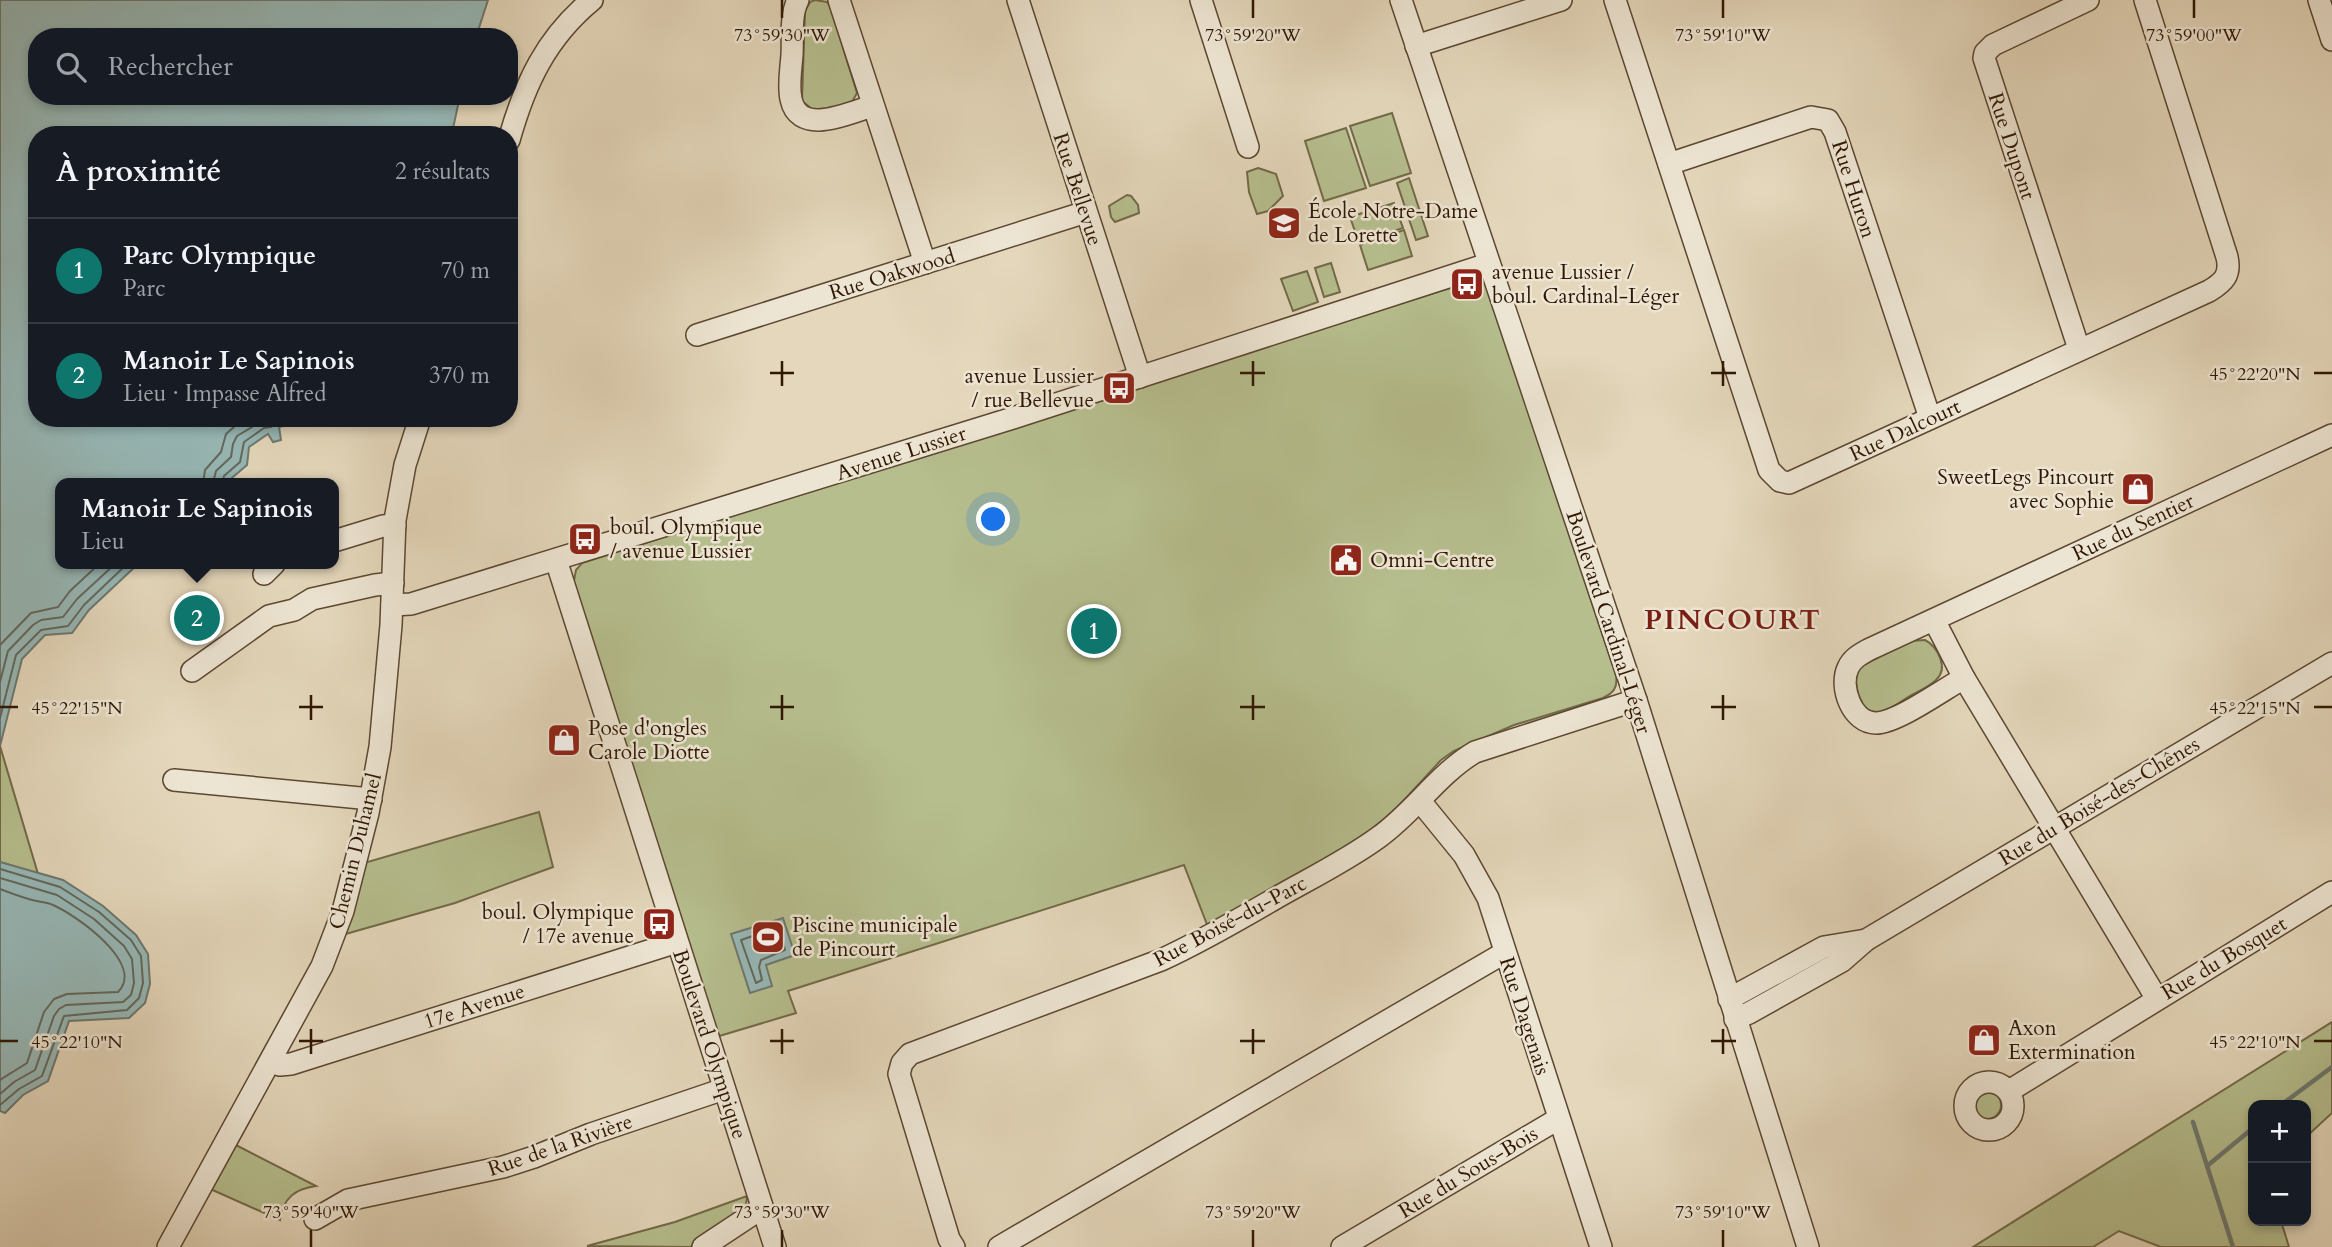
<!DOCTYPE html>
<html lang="fr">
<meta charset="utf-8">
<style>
:root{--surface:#171b24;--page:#20242c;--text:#f1f3f6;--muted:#9ea1a6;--line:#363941;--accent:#0f766e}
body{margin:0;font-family:Cardo,serif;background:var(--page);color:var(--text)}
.controls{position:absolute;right:21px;bottom:21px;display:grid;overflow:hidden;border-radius:14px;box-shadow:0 4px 10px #0003}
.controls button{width:63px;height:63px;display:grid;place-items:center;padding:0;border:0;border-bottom:2px solid var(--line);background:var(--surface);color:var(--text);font:35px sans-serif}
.you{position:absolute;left:994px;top:520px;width:24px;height:24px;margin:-18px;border:5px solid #fff;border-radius:50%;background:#1a73e8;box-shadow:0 0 0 10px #1a73e833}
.badge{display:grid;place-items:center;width:46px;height:46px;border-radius:50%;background:var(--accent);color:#fff;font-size:23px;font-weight:700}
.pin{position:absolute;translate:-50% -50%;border:4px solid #fff;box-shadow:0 2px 7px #0006}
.popup{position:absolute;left:55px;top:478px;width:284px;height:91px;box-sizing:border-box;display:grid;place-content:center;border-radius:14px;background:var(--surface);filter:drop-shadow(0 2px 5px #0005);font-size:23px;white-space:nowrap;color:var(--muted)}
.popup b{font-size:26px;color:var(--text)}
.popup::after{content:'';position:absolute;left:50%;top:100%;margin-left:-14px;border:14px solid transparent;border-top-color:var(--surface)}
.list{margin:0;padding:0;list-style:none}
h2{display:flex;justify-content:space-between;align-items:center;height:91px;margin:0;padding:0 28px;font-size:30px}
h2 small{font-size:23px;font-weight:400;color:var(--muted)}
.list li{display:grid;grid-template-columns:46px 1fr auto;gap:21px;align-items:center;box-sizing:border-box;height:105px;padding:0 28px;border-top:2px solid var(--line)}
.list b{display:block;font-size:26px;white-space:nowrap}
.list p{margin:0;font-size:23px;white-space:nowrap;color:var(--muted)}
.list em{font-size:23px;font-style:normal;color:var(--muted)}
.icon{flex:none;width:38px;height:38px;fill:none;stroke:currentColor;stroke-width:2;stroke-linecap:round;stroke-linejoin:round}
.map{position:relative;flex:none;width:2332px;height:1247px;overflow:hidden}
.search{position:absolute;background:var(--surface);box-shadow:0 4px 10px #0003;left:28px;top:28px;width:490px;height:77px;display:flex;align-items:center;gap:18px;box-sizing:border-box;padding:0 24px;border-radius:28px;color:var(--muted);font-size:26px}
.panel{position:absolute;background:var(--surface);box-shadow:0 4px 10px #0003;left:28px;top:126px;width:490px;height:301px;border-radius:28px}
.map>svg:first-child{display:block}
.green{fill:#b6be8e;stroke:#726a48;stroke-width:2}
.water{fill:#97b8b7;stroke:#6d786f;stroke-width:2}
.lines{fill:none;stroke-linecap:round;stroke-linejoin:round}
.shore{stroke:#63685d;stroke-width:2}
.stream{stroke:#6d786f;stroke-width:4.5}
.minor-casing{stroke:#5c4731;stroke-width:24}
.minor{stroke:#ede5d3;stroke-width:21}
.ticks{fill:none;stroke:#2f1703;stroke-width:2.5}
.labels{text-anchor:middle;stroke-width:5;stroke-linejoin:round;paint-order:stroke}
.street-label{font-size:21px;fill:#2f1703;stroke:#ede5d3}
.poi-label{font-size:21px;fill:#2f1703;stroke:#ede5d3;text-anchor:start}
.district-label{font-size:28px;font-weight:bold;letter-spacing:2px;fill:#7a1f14;stroke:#ede5d3}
.ticks-label{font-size:18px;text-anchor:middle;fill:#2f1703;stroke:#ede5d3;stroke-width:5;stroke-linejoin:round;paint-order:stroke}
</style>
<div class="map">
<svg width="2332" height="1247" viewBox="0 0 2332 1247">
<rect width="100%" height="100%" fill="#e4d7bb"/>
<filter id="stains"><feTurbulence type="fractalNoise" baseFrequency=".00286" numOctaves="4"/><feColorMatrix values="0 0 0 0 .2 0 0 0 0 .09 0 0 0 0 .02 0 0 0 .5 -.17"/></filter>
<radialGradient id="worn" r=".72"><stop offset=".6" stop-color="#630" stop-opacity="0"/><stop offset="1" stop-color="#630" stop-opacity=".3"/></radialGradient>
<g class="green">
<polygon points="815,0 827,2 830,6 857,93 852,102 825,112 816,112 802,101 805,11 810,2"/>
<polygon points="1392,113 1411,173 1370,186 1350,126"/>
<polygon points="1346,128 1366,188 1324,201 1305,141"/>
<polygon points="1258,168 1276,174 1283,196 1268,211 1257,214 1249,192 1247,172"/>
<polygon points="1409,178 1428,236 1416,240 1397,183"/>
<polygon points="1127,195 1131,196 1138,205 1139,213 1115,222 1111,217 1109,206"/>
<polygon points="1394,203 1403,228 1359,243 1350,217"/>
<polygon points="1404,230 1412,256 1368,270 1360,245"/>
<polygon points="1331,263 1340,292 1324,297 1315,268"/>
<polygon points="1307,271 1318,302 1293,311 1281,279"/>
<path d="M1472 281 1483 282 1490 291 1616 676C1618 688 1613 693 1603 698L1514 725 1454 751 1441 760 1394 811 1375 827 1344 848 1208 927 1184 865 788 991 796 1013 716 1037 573 586 576 570 582 563Z"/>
<path d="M1925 640C1938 647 1949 668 1936 680 1929 687 1917 692 1908 697 1898 703 1886 714 1874 713 1864 711 1861 701 1858 693 1856 683 1854 677 1860 667L1909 641Z"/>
<polygon points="0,746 38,874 0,862"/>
<polygon points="539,812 553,867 455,903 342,935 364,863"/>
<polygon points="2332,1022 2332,1113 2306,1137 2306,1105 2253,1105 2253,1221 2281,1221 2289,1247 2161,1247 2119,1231 2093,1247 1973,1247"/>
<circle cx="1987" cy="1105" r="14"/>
<path d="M232 1143 316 1186C295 1189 283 1198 280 1220L208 1188Z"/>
<polygon points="747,1196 746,1206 743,1212 690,1247 587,1246 675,1222"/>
</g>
<g class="water">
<polygon points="0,0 488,0 476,37 37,37 37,96 460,96 452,133 447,131 444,135 37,135 37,418 321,418 279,427 281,440 273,442 268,434 249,447 247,465 226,483 60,483 60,564 138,564 89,610 72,633 45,635 22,659 0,746"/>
<polygon points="0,862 63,880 103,906 136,935 148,954 150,984 145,1003 129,1018 69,1021 48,1081 23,1095 5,1113 0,1111"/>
<polygon points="783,918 795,955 766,965 772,986 750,993 731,934"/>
</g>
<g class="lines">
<g class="shore">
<polyline points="203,483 205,470 221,452 226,434 244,418"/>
<polyline points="213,483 216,471 231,457 233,444 237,436 267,418"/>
<polyline points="222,483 224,476 240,462 244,442 264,428 271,427 277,421 288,418"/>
<polyline points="0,645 31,613 58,607 70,591 99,564"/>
<polyline points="0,682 8,651 33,625 41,620 63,617 77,599 115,564"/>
<polyline points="0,718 16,655 41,630 68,626 84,605 127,564"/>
<polyline points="0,869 60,887 99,912 131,940 141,956 143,983 139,998 127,1010 64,1016 42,1076 19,1089 0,1105"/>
<polyline points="0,878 57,895 94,919 124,946 132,959 134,983 131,995 123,1002 66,1005 59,1009 54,1016 35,1070 14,1082 0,1094"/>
<path d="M0 889C10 893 21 897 32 900 39 902 47 902 53 905 76 915 146 964 118 992L67 994 54 999 44 1012 27 1063 0 1080"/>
<polygon points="776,928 780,930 785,950 761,960 759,967 762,980 756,983 741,940"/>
</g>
<g class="stream">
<polyline points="2281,1105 2332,1067"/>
<polyline points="2193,1122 2233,1247"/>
<polyline points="2207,1166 2253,1128"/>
</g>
<g class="minor-casing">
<g id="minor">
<path d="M798 0C790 15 793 38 792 55 791 69 788 85 791 99 799 137 849 113 872 106"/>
<polyline points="839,0 925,263"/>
<polyline points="1018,0 1140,377"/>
<polyline points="1201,0 1248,147"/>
<polyline points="1401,0 1636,700 1808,1247"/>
<path d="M1615 0 1769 470 1780 481 1789 483 2209 291C2224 282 2231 275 2227 257L2145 0"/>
<polyline points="2319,0 2332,40"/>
<polyline points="1416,46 1561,0"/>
<path d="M509 140C525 83 546 38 592 0"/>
<polyline points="1669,164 1811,117 1828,120 1835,132 1930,418"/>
<polyline points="697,335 1086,212"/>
<polyline points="2079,349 1984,58 1985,53 1993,45 2088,0"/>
<polyline points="334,541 383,526 395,525"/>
<polyline points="556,560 775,1247"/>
<polyline points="264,574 274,564"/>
<polyline points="392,605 411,604 1013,418 1488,264"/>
<polyline points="1934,620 1964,678 2157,999"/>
<polyline points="192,671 269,616 294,610 312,599 375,585 393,583"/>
<path d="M1964 678C1944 689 1897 723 1876 723 1852 723 1839 687 1848 668 1852 659 1859 655 1868 650L2332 435"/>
<polyline points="174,780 371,799"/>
<polyline points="1420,801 1464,855 1488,898 1601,1247"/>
<polyline points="1729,999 1824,947 1866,940"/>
<polyline points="1735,1019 1749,1013 1842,961 1866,940 2332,663"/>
<polyline points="271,1062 280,1065 291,1064 677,942"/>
<circle cx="1989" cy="1106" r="24"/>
<polyline points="2009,1091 2332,892"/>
<polyline points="315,1219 348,1200 503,1167 534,1157 591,1134 724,1089"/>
<polyline points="168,1247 322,966 343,911 368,813 380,747 391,625 395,520 405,465 420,418"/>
<polyline points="703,1247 762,1208"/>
<path d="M954 1247 949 1239 899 1074 902 1063 910 1054 1161 960C1203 941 1243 917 1283 894 1315 876 1349 859 1379 837 1414 812 1438 774 1475 752L1636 700"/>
<polyline points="999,1247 1504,953"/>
<polyline points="1342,1247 1558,1119"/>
</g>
</g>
<use href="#minor" class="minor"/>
</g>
<path class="ticks" d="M782 0V18M1253 0V18M1723 0V18M2194 0V18M782 361V386M1253 361V386M1723 361V386M770 373H794M1240 373H1265M1711 373H1736M2314 373H2332M311 695V720M782 695V720M1253 695V720M1723 695V720M0 707H18M299 707H323M770 707H794M1240 707H1265M1711 707H1736M2314 707H2332M311 1029V1054M782 1029V1054M1253 1029V1054M1723 1029V1054M0 1041H18M299 1041H323M770 1041H794M1240 1041H1265M1711 1041H1736M2314 1041H2332M311 1230V1247M782 1230V1247M1253 1230V1247M1723 1230V1247"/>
<defs>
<g id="school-square" transform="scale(1.75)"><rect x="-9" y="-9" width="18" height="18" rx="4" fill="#8f2418" stroke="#ede5d3"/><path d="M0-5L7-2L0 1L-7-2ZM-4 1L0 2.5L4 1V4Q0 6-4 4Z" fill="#fff"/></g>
<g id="bus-square" transform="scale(1.75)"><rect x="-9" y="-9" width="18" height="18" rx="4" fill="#8f2418" stroke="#ede5d3"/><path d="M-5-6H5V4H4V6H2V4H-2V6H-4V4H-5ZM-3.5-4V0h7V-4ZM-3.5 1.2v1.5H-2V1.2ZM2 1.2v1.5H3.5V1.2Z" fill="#fff"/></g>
<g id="shop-square" transform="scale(1.75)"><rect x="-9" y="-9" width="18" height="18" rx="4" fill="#8f2418" stroke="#ede5d3"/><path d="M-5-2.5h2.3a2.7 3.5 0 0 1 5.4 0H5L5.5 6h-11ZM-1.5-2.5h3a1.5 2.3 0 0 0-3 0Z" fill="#fff"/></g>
<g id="civic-square" transform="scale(1.75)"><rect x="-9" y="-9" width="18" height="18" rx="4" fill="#8f2418" stroke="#ede5d3"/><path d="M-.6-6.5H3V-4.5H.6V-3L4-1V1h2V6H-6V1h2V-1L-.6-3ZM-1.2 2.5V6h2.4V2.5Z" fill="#fff"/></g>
<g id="stadium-square" transform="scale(1.75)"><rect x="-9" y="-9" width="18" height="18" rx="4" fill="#8f2418" stroke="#ede5d3"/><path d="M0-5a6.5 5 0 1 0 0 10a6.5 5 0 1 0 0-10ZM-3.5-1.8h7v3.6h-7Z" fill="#fff"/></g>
</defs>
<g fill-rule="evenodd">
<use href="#school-square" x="1284" y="223"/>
<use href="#bus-square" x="1467" y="284"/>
<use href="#bus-square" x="1119" y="388"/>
<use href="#shop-square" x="2138" y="489"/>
<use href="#bus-square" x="585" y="539"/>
<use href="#civic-square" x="1346" y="560"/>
<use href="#shop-square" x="564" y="740"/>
<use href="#bus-square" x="659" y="924"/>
<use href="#stadium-square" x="768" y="937"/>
<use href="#shop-square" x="1984" y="1040"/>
</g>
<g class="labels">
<g class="street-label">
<text transform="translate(2012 146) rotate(72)" y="7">Rue Dupont</text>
<text transform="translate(1078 189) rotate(72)" y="7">Rue Bellevue</text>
<text transform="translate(1854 189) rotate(72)" y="7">Rue Huron</text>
<text transform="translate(892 274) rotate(-17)" y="7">Rue Oakwood</text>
<text transform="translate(1905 430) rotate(-25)" y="7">Rue Dalcourt</text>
<text transform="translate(901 453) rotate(-18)" y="7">Avenue Lussier</text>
<text transform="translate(2133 527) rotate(-25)" y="7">Rue du Sentier</text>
<text transform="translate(1609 622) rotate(72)" y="7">Boulevard Cardinal-Léger</text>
<text transform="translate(2099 801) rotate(-31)" y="7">Rue du Boisé-des-Chênes</text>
<text transform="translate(355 851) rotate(-76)" y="7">Chemin Duhamel</text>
<text transform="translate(1230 921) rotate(-28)" y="7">Rue Boisé-du-Parc</text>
<text transform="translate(2224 958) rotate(-31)" y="7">Rue du Bosquet</text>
<text transform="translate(474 1006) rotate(-18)" y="7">17e Avenue</text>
<text transform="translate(1525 1016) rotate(72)" y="7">Rue Dagenais</text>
<text transform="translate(710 1044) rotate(72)" y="7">Boulevard Olympique</text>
<text transform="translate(560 1145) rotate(-19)" y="7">Rue de la Rivière</text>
<text transform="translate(1468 1172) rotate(-31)" y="7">Rue du Sous-Bois</text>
</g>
<g class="poi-label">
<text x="1308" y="218">École Notre-Dame<tspan x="1308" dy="24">de Lorette</tspan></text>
<text x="1492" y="279">avenue Lussier /<tspan x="1492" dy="24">boul. Cardinal-Léger</tspan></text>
<text x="1094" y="383" text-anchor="end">avenue Lussier<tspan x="1094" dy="24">/ rue Bellevue</tspan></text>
<text x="2114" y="484" text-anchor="end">SweetLegs Pincourt<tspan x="2114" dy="24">avec Sophie</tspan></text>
<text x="610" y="534">boul. Olympique<tspan x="610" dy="24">/ avenue Lussier</tspan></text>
<text x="1370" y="567">Omni-Centre</text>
<text x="588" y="735">Pose d'ongles<tspan x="588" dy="24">Carole Diotte</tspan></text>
<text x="634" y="919" text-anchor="end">boul. Olympique<tspan x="634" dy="24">/ 17e avenue</tspan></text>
<text x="792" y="932">Piscine municipale<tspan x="792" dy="24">de Pincourt</tspan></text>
<text x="2008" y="1035">Axon<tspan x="2008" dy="24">Extermination</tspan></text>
</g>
<g class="district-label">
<text x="1733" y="629">PINCOURT</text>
</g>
</g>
<g class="ticks-label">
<text x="782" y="41">73°59'30"W</text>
<text x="1253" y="41">73°59'20"W</text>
<text x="1723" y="41">73°59'10"W</text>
<text x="2194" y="41">73°59'00"W</text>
<text x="2255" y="380">45°22'20"N</text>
<text x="77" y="714">45°22'15"N</text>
<text x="2255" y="714">45°22'15"N</text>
<text x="77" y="1048">45°22'10"N</text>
<text x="2255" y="1048">45°22'10"N</text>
<text x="311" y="1218">73°59'40"W</text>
<text x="782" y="1218">73°59'30"W</text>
<text x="1253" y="1218">73°59'20"W</text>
<text x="1723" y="1218">73°59'10"W</text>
</g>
<rect width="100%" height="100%" filter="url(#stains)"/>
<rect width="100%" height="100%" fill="url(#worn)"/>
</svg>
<div class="controls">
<button>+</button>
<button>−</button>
</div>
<div class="you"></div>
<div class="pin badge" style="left:1094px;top:631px">1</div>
<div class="pin badge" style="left:197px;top:618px">2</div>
<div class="popup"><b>Manoir Le Sapinois</b>Lieu</div>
<div class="search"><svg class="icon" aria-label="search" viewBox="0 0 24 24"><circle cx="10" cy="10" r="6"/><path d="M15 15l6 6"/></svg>Rechercher</div>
<section class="panel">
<h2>À proximité<small>2 résultats</small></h2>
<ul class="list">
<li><span class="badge">1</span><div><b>Parc Olympique</b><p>Parc</p></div><em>70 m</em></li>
<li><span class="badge">2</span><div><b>Manoir Le Sapinois</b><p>Lieu · Impasse Alfred</p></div><em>370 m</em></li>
</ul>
</section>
</div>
